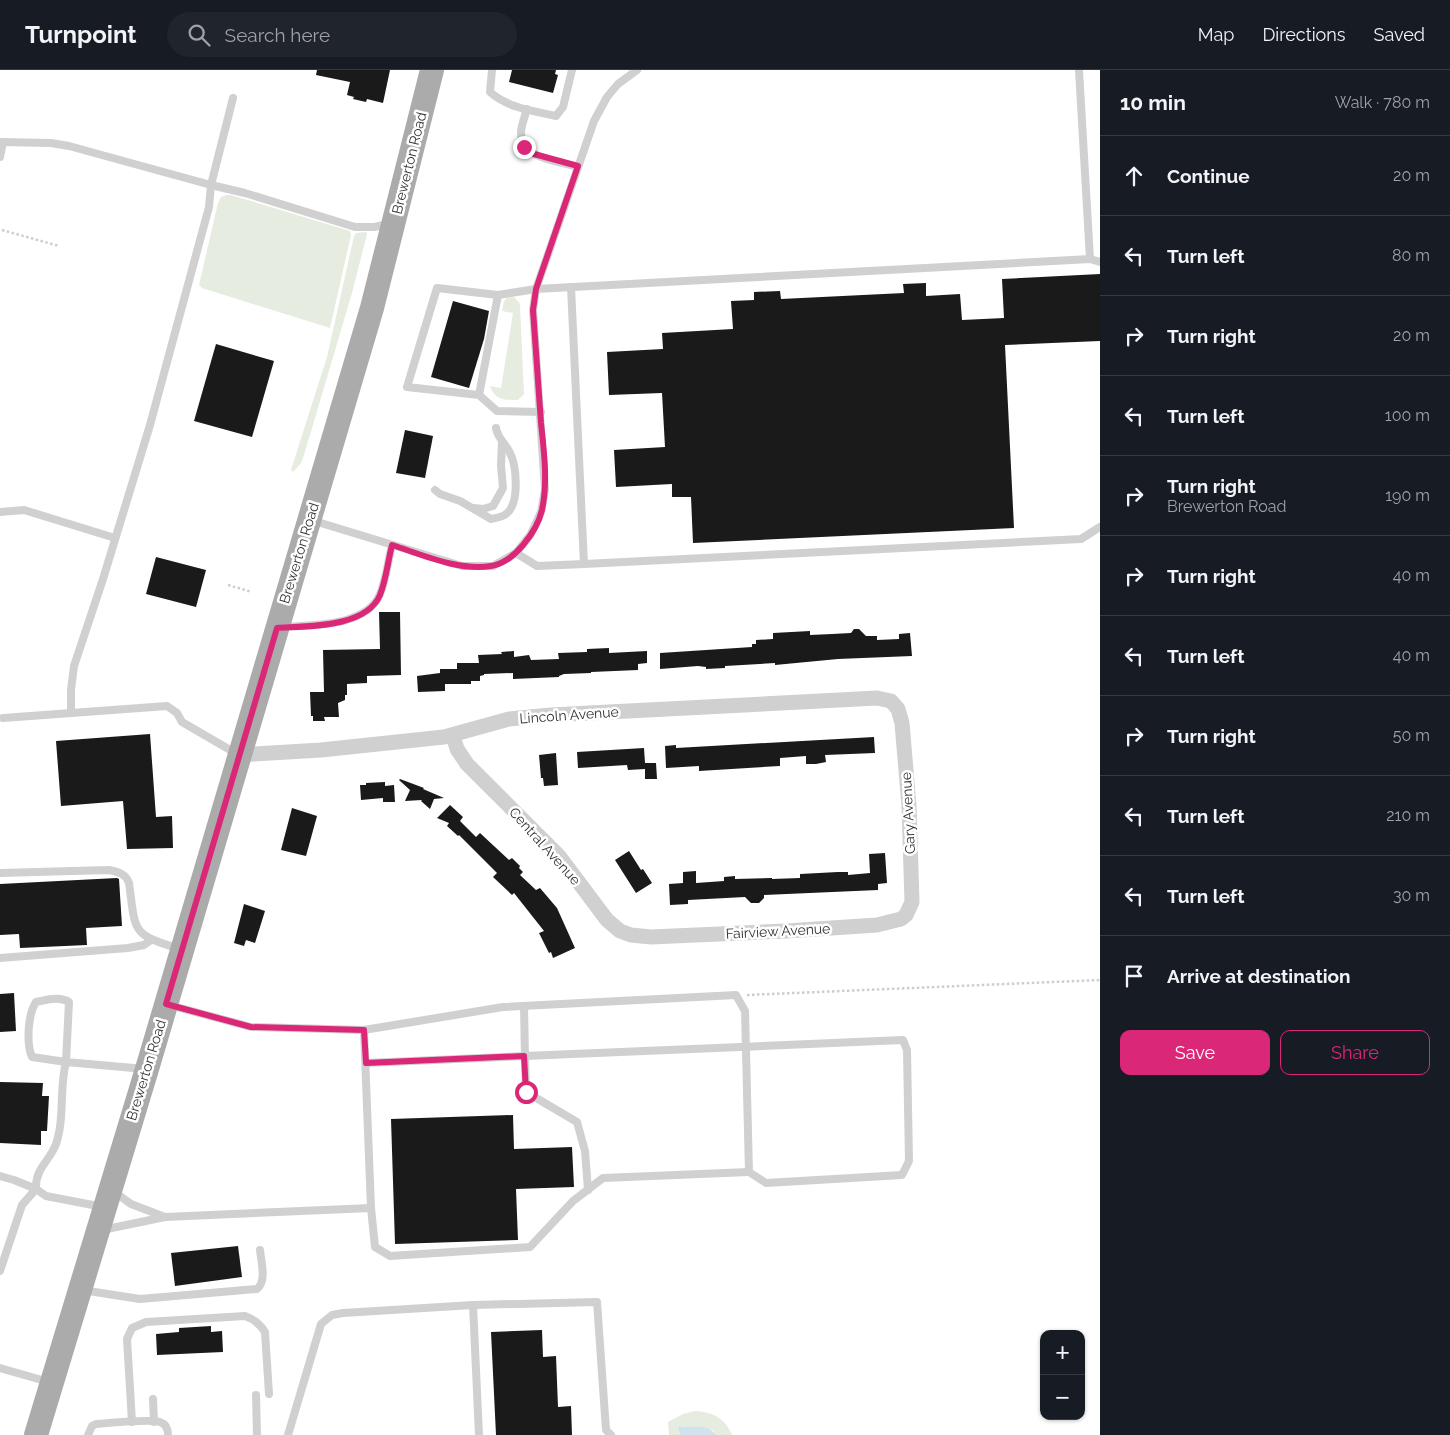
<!DOCTYPE html>
<meta charset="utf-8">
<style>
:root{--surface:#171b24;--page:#20242c;--text:#f1f3f6;--muted:#9ea1a6;--line:#363941;--accent:#db2777}
body{margin:0;font-family:Raleway,sans-serif;background:var(--page);color:var(--text)}
.controls{position:absolute;right:15px;bottom:15px;display:grid;overflow:hidden;border-radius:10px;box-shadow:0 1px 4px #0004}
.controls button{width:45px;height:45px;display:grid;place-items:center;padding:0;border:0;border-bottom:1px solid var(--line);background:var(--surface);color:var(--text);font:25px sans-serif}
.stop{position:absolute;width:15px;height:15px;margin:-11px;border:4px solid #db2777;border-radius:50%;background:#fff}
.stop.end{background:#db2777;border-color:#fff;box-shadow:0 1px 5px #0008}
.list{margin:0;padding:0;list-style:none}
h2{display:flex;justify-content:space-between;align-items:center;height:65px;margin:0;padding:0 20px;font-size:21px}
h2 small{font-size:16px;font-weight:400;color:var(--muted)}
.list li{display:grid;grid-template-columns:32px 1fr auto;gap:15px;align-items:center;box-sizing:border-box;height:80px;padding:0 20px;border-top:1px solid var(--line)}
.list b{display:block;font-size:19px;white-space:nowrap}
.list p{margin:0;font-size:16px;white-space:nowrap;color:var(--muted)}
.list em{font-size:16px;font-style:normal;color:var(--muted)}
.actions{display:flex;gap:10px;padding:15px 20px}
.actions a{flex:1;padding:11px 0;border:1px solid var(--accent);border-radius:10px;text-align:center;font-size:18px;color:var(--accent)}
.actions .main{background:var(--accent);color:#fff}
.icon{flex:none;width:28px;height:28px;fill:none;stroke:currentColor;stroke-width:2;stroke-linecap:round;stroke-linejoin:round}
.map{position:relative;flex:none;width:1100px;height:1365px;overflow:hidden}
header{display:flex;align-items:center;gap:30px;box-sizing:border-box;height:70px;padding:0 25px;background:var(--surface);border-bottom:1px solid var(--line)}
header strong{font-size:24px}
nav{display:flex;gap:28px;margin-inline-start:auto;font-size:18px}
.search{width:350px;height:45px;background:var(--page);display:flex;align-items:center;gap:12px;box-sizing:border-box;padding:0 18px;border-radius:28px;color:var(--muted);font-size:19px}
main{display:flex}
aside{flex:1;background:var(--surface)}
.map>svg:first-child{display:block}
.green{fill:#e6ecdf}
.water{fill:#cfe2ee}
.building{fill:#1a1a1a}
.lines{fill:none;stroke-linecap:round;stroke-linejoin:round}
.path{stroke:#cdcdcd;stroke-width:2.5;stroke-dasharray:2.5 2.5;stroke-linecap:butt}
.service{stroke:#d0d0d0;stroke-width:8}
.minor{stroke:#d0d0d0;stroke-width:15}
.primary{stroke:#ababab;stroke-width:24}
.route{stroke:#db2777;stroke-width:6}
.labels{text-anchor:middle;stroke-width:5;stroke-linejoin:round;paint-order:stroke}
.street-label{font-size:14px;fill:#333;stroke:#fff}
</style>
<header>
<strong>Turnpoint</strong>
<div class="search"><svg class="icon" aria-label="search" viewBox="0 0 24 24"><circle cx="10" cy="10" r="6"/><path d="M15 15l6 6"/></svg>Search here</div>
<nav><a>Map</a><a>Directions</a><a>Saved</a></nav>
</header>
<main>
<div class="map">
<svg width="1100" height="1365" viewBox="0 0 1100 1365">
<rect width="100%" height="100%" fill="#fff"/>
<g class="green">
<polygon points="226,125 231,125 350,161 351,165 330,258 202,218 199,215 218,133 221,127"/>
<polygon points="366,162 367,164 352,223 304,385 301,393 293,402 291,400 327,287 354,166 356,163"/>
<path d="M514 227 519 232 520 236 524 324 518 330C505 330 495 331 490 316L501 318 513 243 502 241 504 231 507 228Z"/>
<path d="M695 1341C713 1342 725 1348 732 1365H716L713 1360 680 1356 678 1357 680 1365H669L668 1352 683 1344Z"/>
</g>
<path class="water" d="M680 1356C693 1359 707 1352 716 1365H680L678 1357Z"/>
<g class="building">
<polygon points="317,0 390,0 383,33 367,29 366,32 353,29 354,27 347,25 350,12 316,5"/>
<polygon points="512,0 556,0 555,4 558,5 553,23 509,12"/>
<polygon points="1100,204 1100,271 1005,275 1014,458 693,473 691,427 672,427 672,414 616,417 614,380 665,377 662,323 609,325 607,282 663,279 662,263 733,259 731,231 754,230 754,222 780,221 781,229 904,223 903,214 926,213 926,226 960,224 962,250 1004,248 1002,209"/>
<polygon points="453,231 489,241 484,269 469,318 431,307"/>
<polygon points="216,274 274,291 252,367 194,351"/>
<polygon points="405,360 433,366 425,408 396,403"/>
<polygon points="156,487 206,500 196,537 146,524"/>
<polygon points="379,542 400,542 401,605 367,606 367,613 347,614 347,625 345,625 345,630 338,633 339,647 324,647 325,651 313,651 313,646 311,646 310,622 324,622 323,580 380,579"/>
<polygon points="854,559 859,559 866,566 877,566 877,570 899,569 899,564 910,563 912,586 838,589 775,595 775,593 725,596 725,598 706,599 706,597 698,596 660,599 660,583 752,577 752,574 756,574 756,570 773,569 773,563 810,561 810,565 832,564 851,563"/>
<polygon points="609,578 609,583 647,581 647,593 638,594 638,600 591,602 591,603 564,604 559,606 559,607 513,609 513,603 484,604 484,605 480,606 480,611 471,611 471,614 445,614 445,621 418,622 417,606 440,603 440,599 457,599 457,593 479,593 478,585 502,584 501,582 514,581 514,587 529,585 531,590 559,589 558,583 587,582 587,579"/>
<polygon points="150,664 156,747 172,746 173,778 127,779 123,731 61,736 56,671"/>
<polygon points="874,667 875,683 825,685 826,692 816,694 806,694 806,686 780,688 780,696 699,701 699,696 666,698 665,676 676,675 676,678"/>
<polygon points="644,678 645,693 656,693 657,709 645,709 645,699 628,700 627,695 578,698 577,682"/>
<polygon points="556,683 558,715 544,716 543,708 541,708 539,685"/>
<polygon points="400,709 424,718 423,719 444,728 434,729 430,739 421,731 422,730 405,731 410,720 399,710"/>
<polygon points="385,712 385,716 394,715 395,732 383,732 383,728 361,730 360,715 366,715 366,713"/>
<polygon points="450,735 463,747 460,751 476,767 480,763 509,790 512,788 520,796 519,798 523,802 520,805 536,820 540,818 557,838 575,878 553,888 551,882 549,883 539,863 544,861 514,823 512,825 493,807 497,803 459,765 458,766 447,756 449,753 437,748"/>
<polygon points="292,738 317,746 306,786 281,780"/>
<polygon points="629,781 641,800 643,799 652,813 636,823 615,790"/>
<polygon points="885,783 887,813 878,814 878,820 764,825 764,828 759,833 751,833 745,827 688,830 688,834 670,835 669,814 683,813 683,802 696,801 696,813 724,811 724,807 735,806 735,809 772,808 772,809 800,808 800,804 838,802 848,802 848,805 870,803 869,784"/>
<polygon points="117,808 119,809 122,856 86,858 87,875 20,878 19,864 0,865 0,814"/>
<polygon points="244,834 265,841 255,873 246,870 244,876 234,873"/>
<polygon points="14,923 16,961 0,962 0,924"/>
<polygon points="0,1012 43,1013 42,1026 49,1026 47,1061 41,1061 41,1075 0,1073"/>
<polygon points="513,1045 514,1079 572,1077 574,1117 516,1119 518,1170 395,1174 391,1049"/>
<polygon points="238,1176 242,1207 175,1216 171,1183"/>
<polygon points="211,1256 211,1262 222,1261 223,1282 157,1285 156,1264 179,1262 179,1258"/>
<polygon points="542,1260 543,1287 556,1286 558,1337 571,1336 572,1365 496,1365 491,1262"/>
</g>
<g class="lines">
<g class="path">
<polyline points="2,160 59,176"/>
<polyline points="228,515 252,522"/>
<polyline points="747,925 1100,910"/>
</g>
<g class="service">
<path d="M492 0 490 22C508 38 533 41 556 46L563 37 572 0"/>
<polyline points="1079,0 1090,189"/>
<path d="M527 39C525 46 521 56 521 63 521 89 559 91 578 97"/>
<polyline points="0,72 51,73 69,76 211,115 245,123 355,157 374,157 389,154"/>
<polyline points="0,87 3,72"/>
<polyline points="571,217 584,494"/>
<polyline points="479,325 498,225"/>
<polyline points="541,342 497,341 479,325 407,317 437,218 498,225 536,219 1090,189 1100,192"/>
<path d="M435 420 440 424 460 431 491 449C495 448 503 447 506 444 520 434 517 395 509 381 505 373 498 369 496 358"/>
<polyline points="474,438 483,439 493,436 503,418 501,396 502,372"/>
<polyline points="0,442 24,440 115,468"/>
<polyline points="311,450 462,496 493,496 516,483 531,464 541,442 545,420 533,240 536,219 594,51 607,27 618,14 637,0"/>
<polyline points="516,483 537,496 584,494 1081,469 1100,457"/>
<path d="M281 557C311 555 367 557 380 524 386 510 388 491 392 475"/>
<polyline points="71,643 71,620 74,596 103,509 150,355 209,137 211,115 233,28"/>
<polyline points="3,648 167,636 177,643 182,652 237,684"/>
<path d="M0 803 109 800C119 802 126 804 129 813 136 862 130 864 180 879"/>
<polyline points="0,888 128,878 144,875 151,870"/>
<polyline points="524,936 525,986 903,970 907,980 909,1091 902,1105 766,1113 749,1102"/>
<polyline points="364,960 503,937 736,925 745,941 749,1102 603,1108 573,1131 530,1177 390,1186 375,1177 371,1138"/>
<polyline points="366,993 525,986 526,1022 577,1052 585,1081 588,1120"/>
<polyline points="0,1106 14,1110 36,1119 22,1135 0,1201"/>
<path d="M103 1137 46 1126 36 1119C35 1098 50 1091 56 1074 65 1048 59 1018 66 992L32 987C26 973 28 944 36 932 47 930 59 926 69 932L66 992 145 999"/>
<polyline points="165,1147 371,1138 364,960 251,957 169,935"/>
<polyline points="102,1160 165,1147 131,1134 113,1121"/>
<path d="M82 1220 140 1229 257 1219C267 1211 261 1191 260 1180"/>
<polyline points="473,1235 597,1232 606,1360 611,1365"/>
<polyline points="0,1298 49,1312"/>
<polyline points="256,1325 257,1365"/>
<polyline points="153,1329 154,1352"/>
<path d="M132 1352 127 1269 132 1258 146 1252 245 1246C254 1249 260 1254 265 1262L269 1324"/>
<path d="M88 1365 92 1356 96 1354C107 1353 152 1349 160 1352 166 1354 168 1359 168 1365"/>
<polyline points="288,1365 321,1254 332,1245 343,1243 473,1235 479,1365"/>
</g>
<polyline class="minor" points="239,685 321,680 444,667 509,649 551,645 877,628 891,631 898,639 902,653 909,736 912,832 906,845 901,849 877,855 786,861 651,867 631,865 620,861 607,850 559,786 467,694 457,679 453,665"/>
<polyline class="primary" points="36,1365 147,999 372,238 432,0"/>
</g>
<g class="lines">
<path class="route" d="M524 77 534 84 578 96 536 219 533 240C536 278 538 315 541 353 544 381 548 412 542 440 537 461 514 493 491 496 458 501 423 485 392 475 388 491 386 510 380 525 366 558 307 556 277 558L166 934 251 957 364 960 366 993 524 986 526 1022"/>
</g>
<g class="labels">
<g class="street-label">
<text transform="translate(409 93) rotate(-76)" y="5">Brewerton Road</text>
<text transform="translate(299 483) rotate(-73)" y="5">Brewerton Road</text>
<text transform="translate(569 645) rotate(-4)" y="5">Lincoln Avenue</text>
<text transform="translate(908 743) rotate(-93)" y="5">Gary Avenue</text>
<text transform="translate(545 776) rotate(48)" y="5">Central Avenue</text>
<text transform="translate(778 861) rotate(-3)" y="5">Fairview Avenue</text>
<text transform="translate(146 1000) rotate(-73)" y="5">Brewerton Road</text>
</g>
</g>
</svg>
<div class="controls">
<button>+</button>
<button>−</button>
</div>
<div class="stop" style="left:526px;top:1022px"></div>
<div class="stop end" style="left:524px;top:77px"></div>
</div>
<aside>
<h2>10 min<small>Walk · 780 m</small></h2>
<ul class="list">
<li><svg class="icon" aria-label="ahead" viewBox="0 0 24 24"><path d="M12 20V5M6 11l6-6 6 6"/></svg><div><b>Continue</b></div><em>20 m</em></li>
<li><svg class="icon" aria-label="left" viewBox="0 0 24 24"><path d="M17 20v-9H6M10 6l-5 5 5 5"/></svg><div><b>Turn left</b></div><em>80 m</em></li>
<li><svg class="icon" aria-label="right" viewBox="0 0 24 24"><path d="M7 20v-9h11M14 6l5 5-5 5"/></svg><div><b>Turn right</b></div><em>20 m</em></li>
<li><svg class="icon" aria-label="left" viewBox="0 0 24 24"><path d="M17 20v-9H6M10 6l-5 5 5 5"/></svg><div><b>Turn left</b></div><em>100 m</em></li>
<li><svg class="icon" aria-label="right" viewBox="0 0 24 24"><path d="M7 20v-9h11M14 6l5 5-5 5"/></svg><div><b>Turn right</b><p>Brewerton Road</p></div><em>190 m</em></li>
<li><svg class="icon" aria-label="right" viewBox="0 0 24 24"><path d="M7 20v-9h11M14 6l5 5-5 5"/></svg><div><b>Turn right</b></div><em>40 m</em></li>
<li><svg class="icon" aria-label="left" viewBox="0 0 24 24"><path d="M17 20v-9H6M10 6l-5 5 5 5"/></svg><div><b>Turn left</b></div><em>40 m</em></li>
<li><svg class="icon" aria-label="right" viewBox="0 0 24 24"><path d="M7 20v-9h11M14 6l5 5-5 5"/></svg><div><b>Turn right</b></div><em>50 m</em></li>
<li><svg class="icon" aria-label="left" viewBox="0 0 24 24"><path d="M17 20v-9H6M10 6l-5 5 5 5"/></svg><div><b>Turn left</b></div><em>210 m</em></li>
<li><svg class="icon" aria-label="left" viewBox="0 0 24 24"><path d="M17 20v-9H6M10 6l-5 5 5 5"/></svg><div><b>Turn left</b></div><em>30 m</em></li>
<li><svg class="icon" aria-label="arrive" viewBox="0 0 24 24"><path d="M6 21V4h12l-3 4 3 4H6"/></svg><div><b>Arrive at destination</b></div></li>
</ul>
<div class="actions"><a class="main">Save</a><a>Share</a></div>
</aside>
</main>
